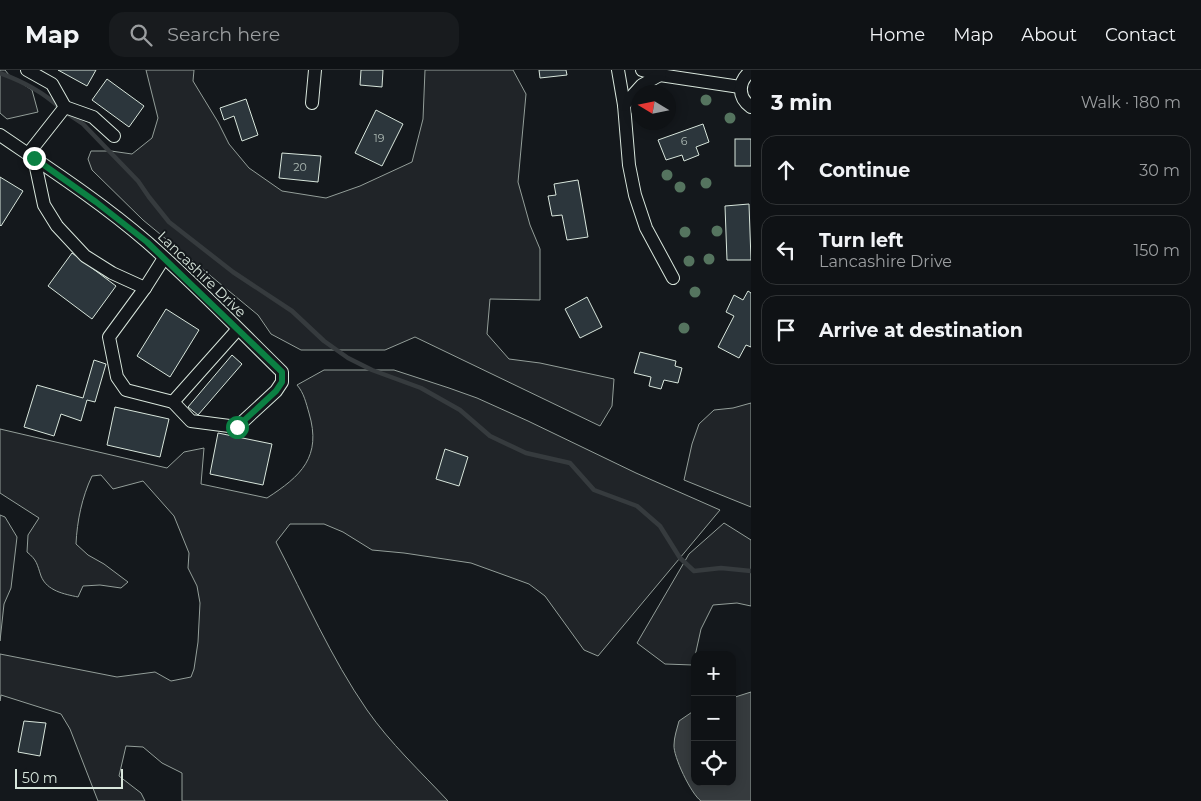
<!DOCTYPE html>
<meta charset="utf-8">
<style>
:root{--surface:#0f1215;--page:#181b1e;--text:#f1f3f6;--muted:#9b9ea0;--line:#2f3234}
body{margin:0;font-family:Montserrat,sans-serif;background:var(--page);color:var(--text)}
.controls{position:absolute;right:15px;bottom:15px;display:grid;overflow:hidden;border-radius:10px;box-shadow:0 2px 12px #0003}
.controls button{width:45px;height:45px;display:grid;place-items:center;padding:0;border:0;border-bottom:1px solid var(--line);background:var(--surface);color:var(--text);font:25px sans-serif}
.compass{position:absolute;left:631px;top:15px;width:45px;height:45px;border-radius:50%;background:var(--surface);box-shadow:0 2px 12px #0003;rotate:280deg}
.scale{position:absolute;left:15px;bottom:12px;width:108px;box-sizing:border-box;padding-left:5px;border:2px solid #d8e6dc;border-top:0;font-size:14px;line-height:18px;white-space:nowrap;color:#d8e6dc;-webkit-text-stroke:4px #14181c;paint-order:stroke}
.stop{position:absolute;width:15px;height:15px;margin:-11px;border:4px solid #0b8043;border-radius:50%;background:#fff}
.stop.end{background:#0b8043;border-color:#fff;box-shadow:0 1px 5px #0008}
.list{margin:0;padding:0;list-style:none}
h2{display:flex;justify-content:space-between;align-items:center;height:65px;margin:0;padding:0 20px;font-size:21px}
h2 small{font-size:16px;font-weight:400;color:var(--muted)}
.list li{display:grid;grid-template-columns:32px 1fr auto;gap:15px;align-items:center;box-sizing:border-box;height:70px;margin:0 10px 10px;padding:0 10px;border:1px solid var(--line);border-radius:15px}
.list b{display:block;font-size:19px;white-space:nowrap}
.list p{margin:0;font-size:16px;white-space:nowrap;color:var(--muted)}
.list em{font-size:16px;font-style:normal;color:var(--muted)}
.icon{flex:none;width:28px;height:28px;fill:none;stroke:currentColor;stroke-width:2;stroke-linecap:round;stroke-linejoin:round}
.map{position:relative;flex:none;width:751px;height:731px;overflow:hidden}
header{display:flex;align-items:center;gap:30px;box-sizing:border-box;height:70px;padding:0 25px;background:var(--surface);border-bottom:1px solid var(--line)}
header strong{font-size:24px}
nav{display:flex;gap:28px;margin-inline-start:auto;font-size:18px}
.search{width:350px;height:45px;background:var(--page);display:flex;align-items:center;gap:12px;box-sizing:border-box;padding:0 18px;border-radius:15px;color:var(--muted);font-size:19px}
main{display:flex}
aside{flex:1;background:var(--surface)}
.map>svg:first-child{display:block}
.green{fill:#202428;stroke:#939e99}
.water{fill:#363b3e;stroke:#939e99}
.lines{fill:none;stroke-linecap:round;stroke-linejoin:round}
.stream{stroke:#363b3e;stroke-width:4.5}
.building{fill:#2c363c;stroke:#d8e6dc}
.minor-casing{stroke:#d8e6dc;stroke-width:14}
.minor{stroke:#14181c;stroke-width:12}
.tree{fill:#55745f}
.route{stroke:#0b8043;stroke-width:6}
.labels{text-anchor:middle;stroke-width:4;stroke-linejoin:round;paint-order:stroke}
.number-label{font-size:11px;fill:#adbab4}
.street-label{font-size:14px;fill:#d8e6dc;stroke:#14181c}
</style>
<header>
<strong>Map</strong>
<div class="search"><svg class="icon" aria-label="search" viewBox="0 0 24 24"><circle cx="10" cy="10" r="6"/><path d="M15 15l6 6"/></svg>Search here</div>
<nav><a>Home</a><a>Map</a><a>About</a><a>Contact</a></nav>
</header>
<main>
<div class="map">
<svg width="751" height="731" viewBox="0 0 751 731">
<rect width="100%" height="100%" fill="#14181c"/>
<g class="green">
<polygon points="0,0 5,0 9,5 32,20 38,42 7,49 0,43"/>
<polygon points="146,0 194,0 193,11 218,52 229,74 249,98 282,121 326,128 360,116 412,92 423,49 425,0 513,0 526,24 518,112 530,155 540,179 540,230 490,229 487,264 509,289 540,293 614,309 612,336 600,356 415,267 385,280 301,280 271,264 258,245 143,150 92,100 88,89 91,81 111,81 132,84 152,68 158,48"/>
<path d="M324 300H394L449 318 477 328 528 351 636 403 720 440 598 586 584 580 545 526 529 514 471 493 404 483 372 480 343 462 324 454H290L276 472C305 528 331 588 367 640 390 673 421 702 448 731H182V703L162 693 143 677 126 676 119 706 141 723 145 731H98L70 659 61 644 1 625 0 631V584L117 607 155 602 171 611 191 607 194 599 198 572 200 533 197 516 188 498 189 483 174 446 143 411 113 419 101 405 92 406C82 427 77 451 76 474L88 485 104 494 128 512 121 518 100 515 83 516 78 527C64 524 47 521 41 506 37 494 37 490 27 482L28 465 39 448 0 423V359L167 398 184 382 204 378 201 414 267 428C301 406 322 387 309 343 306 333 304 323 297 315Z"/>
<polygon points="751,333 751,437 684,410 692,374 699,354 714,340 733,338"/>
<polygon points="0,445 5,447 17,467 11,518 4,534 0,571"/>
<polygon points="724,453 751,470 751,536 737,533 713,535 701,559 693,595 665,594 637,573 689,484"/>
</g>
<path class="water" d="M751 622V731H701C691 724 673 686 674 675 674 667 677 659 679 651L695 640V712H732V628Z"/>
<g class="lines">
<g class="stream">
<path d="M0 3C22 11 42 21 59 37"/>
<polyline points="65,42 83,54 138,111 149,127 169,152 233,202 292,241 324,271 348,288 372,300 421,318 460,340 490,366 526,383 570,393 594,420 637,436 660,456 680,488 694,501 721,498 751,501"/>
</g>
</g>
<g class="building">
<polygon points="58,0 96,0 87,16"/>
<polygon points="361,0 383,0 382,17 360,15"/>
<polygon points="539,0 566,0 567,5 540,8"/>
<polygon points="107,9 144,36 129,57 92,30"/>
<polygon points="246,29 258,65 242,71 234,46 224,50 220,38"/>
<polygon points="376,40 403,54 382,96 355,83"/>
<polygon points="703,54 709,72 696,77 699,85 684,91 682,85 666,90 658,70"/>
<rect x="735" y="69" width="16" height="27"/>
<polygon points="282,83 321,86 318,112 279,108"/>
<polygon points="0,107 23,121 1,156 0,155"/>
<polygon points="578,110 588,167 567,170 562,145 552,146 548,126 556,125 554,114"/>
<polygon points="749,134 751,190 727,190 725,136"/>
<polygon points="72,183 116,216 92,249 48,216"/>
<polygon points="748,221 751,223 751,277 746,275 739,288 718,277 734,246 726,242 734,225 743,230"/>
<polygon points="587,227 602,257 580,268 565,239"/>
<polygon points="166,239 199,260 170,307 137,286"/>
<polygon points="640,282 676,291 675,296 682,298 678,313 664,310 661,319 649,316 651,307 634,303"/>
<polygon points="232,285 242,294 198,345 188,337"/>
<polygon points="94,290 106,294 95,332 87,330 81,351 61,344 54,366 24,357 37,315 83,328"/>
<polygon points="115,337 169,349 160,387 107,375"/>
<polygon points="218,363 272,374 263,415 210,404"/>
<polygon points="445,379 468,387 459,416 436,409"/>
<polygon points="24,651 46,653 40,686 18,682"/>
</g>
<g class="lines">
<g class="minor-casing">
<g id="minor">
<polyline points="27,0 52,14 65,37 93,47 114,66"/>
<polyline points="618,0 624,35 629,95 635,125 646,158 673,208"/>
<polyline points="642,0 660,5 740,17"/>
<path d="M751 1C738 11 737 27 751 37"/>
<polyline points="312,33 315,0"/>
<polyline points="624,35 642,15 660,5"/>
<path d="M0 65C50 99 102 133 147 172 194 213 238 259 282 302V312L276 321 237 357 191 351 173 332 238 259"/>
<polyline points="28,84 65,37"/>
<polyline points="34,88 44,135 57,156 85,186 112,203 145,218"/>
<polyline points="164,188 145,218 109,267 117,307 126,320 173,332"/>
</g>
</g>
<use href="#minor" class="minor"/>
</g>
<g class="tree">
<circle cx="706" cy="30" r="5.5"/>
<circle cx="730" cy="48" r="5.5"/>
<circle cx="667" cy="105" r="5.5"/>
<circle cx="706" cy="113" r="5.5"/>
<circle cx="680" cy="117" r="5.5"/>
<circle cx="717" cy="161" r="5.5"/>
<circle cx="685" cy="162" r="5.5"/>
<circle cx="709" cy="189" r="5.5"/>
<circle cx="689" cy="191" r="5.5"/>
<circle cx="695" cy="222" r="5.5"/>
<circle cx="684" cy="258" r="5.5"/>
</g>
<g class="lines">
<polyline class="route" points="34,88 96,132 147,172 282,302 282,312 276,321 237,357"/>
</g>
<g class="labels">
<g class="number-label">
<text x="379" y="72">19</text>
<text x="684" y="75">6</text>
<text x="300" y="101">20</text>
</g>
<g class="street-label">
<text transform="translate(202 204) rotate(44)" y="5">Lancashire Drive</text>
</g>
</g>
</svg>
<div class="controls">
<button>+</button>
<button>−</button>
<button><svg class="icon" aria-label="locate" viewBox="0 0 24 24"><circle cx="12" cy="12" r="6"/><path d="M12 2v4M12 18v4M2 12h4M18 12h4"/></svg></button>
</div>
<svg class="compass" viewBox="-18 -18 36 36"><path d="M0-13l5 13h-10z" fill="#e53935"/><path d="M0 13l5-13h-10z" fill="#9b9ea0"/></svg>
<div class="scale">50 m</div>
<div class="stop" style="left:237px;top:357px"></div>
<div class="stop end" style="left:34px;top:88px"></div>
</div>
<aside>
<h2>3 min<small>Walk · 180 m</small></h2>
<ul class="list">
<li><svg class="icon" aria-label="ahead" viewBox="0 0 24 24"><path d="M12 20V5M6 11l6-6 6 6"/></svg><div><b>Continue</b></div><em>30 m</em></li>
<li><svg class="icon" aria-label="left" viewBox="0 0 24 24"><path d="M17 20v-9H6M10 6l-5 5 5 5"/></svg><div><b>Turn left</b><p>Lancashire Drive</p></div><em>150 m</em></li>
<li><svg class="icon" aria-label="arrive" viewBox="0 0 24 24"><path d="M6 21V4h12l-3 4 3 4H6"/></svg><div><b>Arrive at destination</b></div></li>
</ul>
</aside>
</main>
